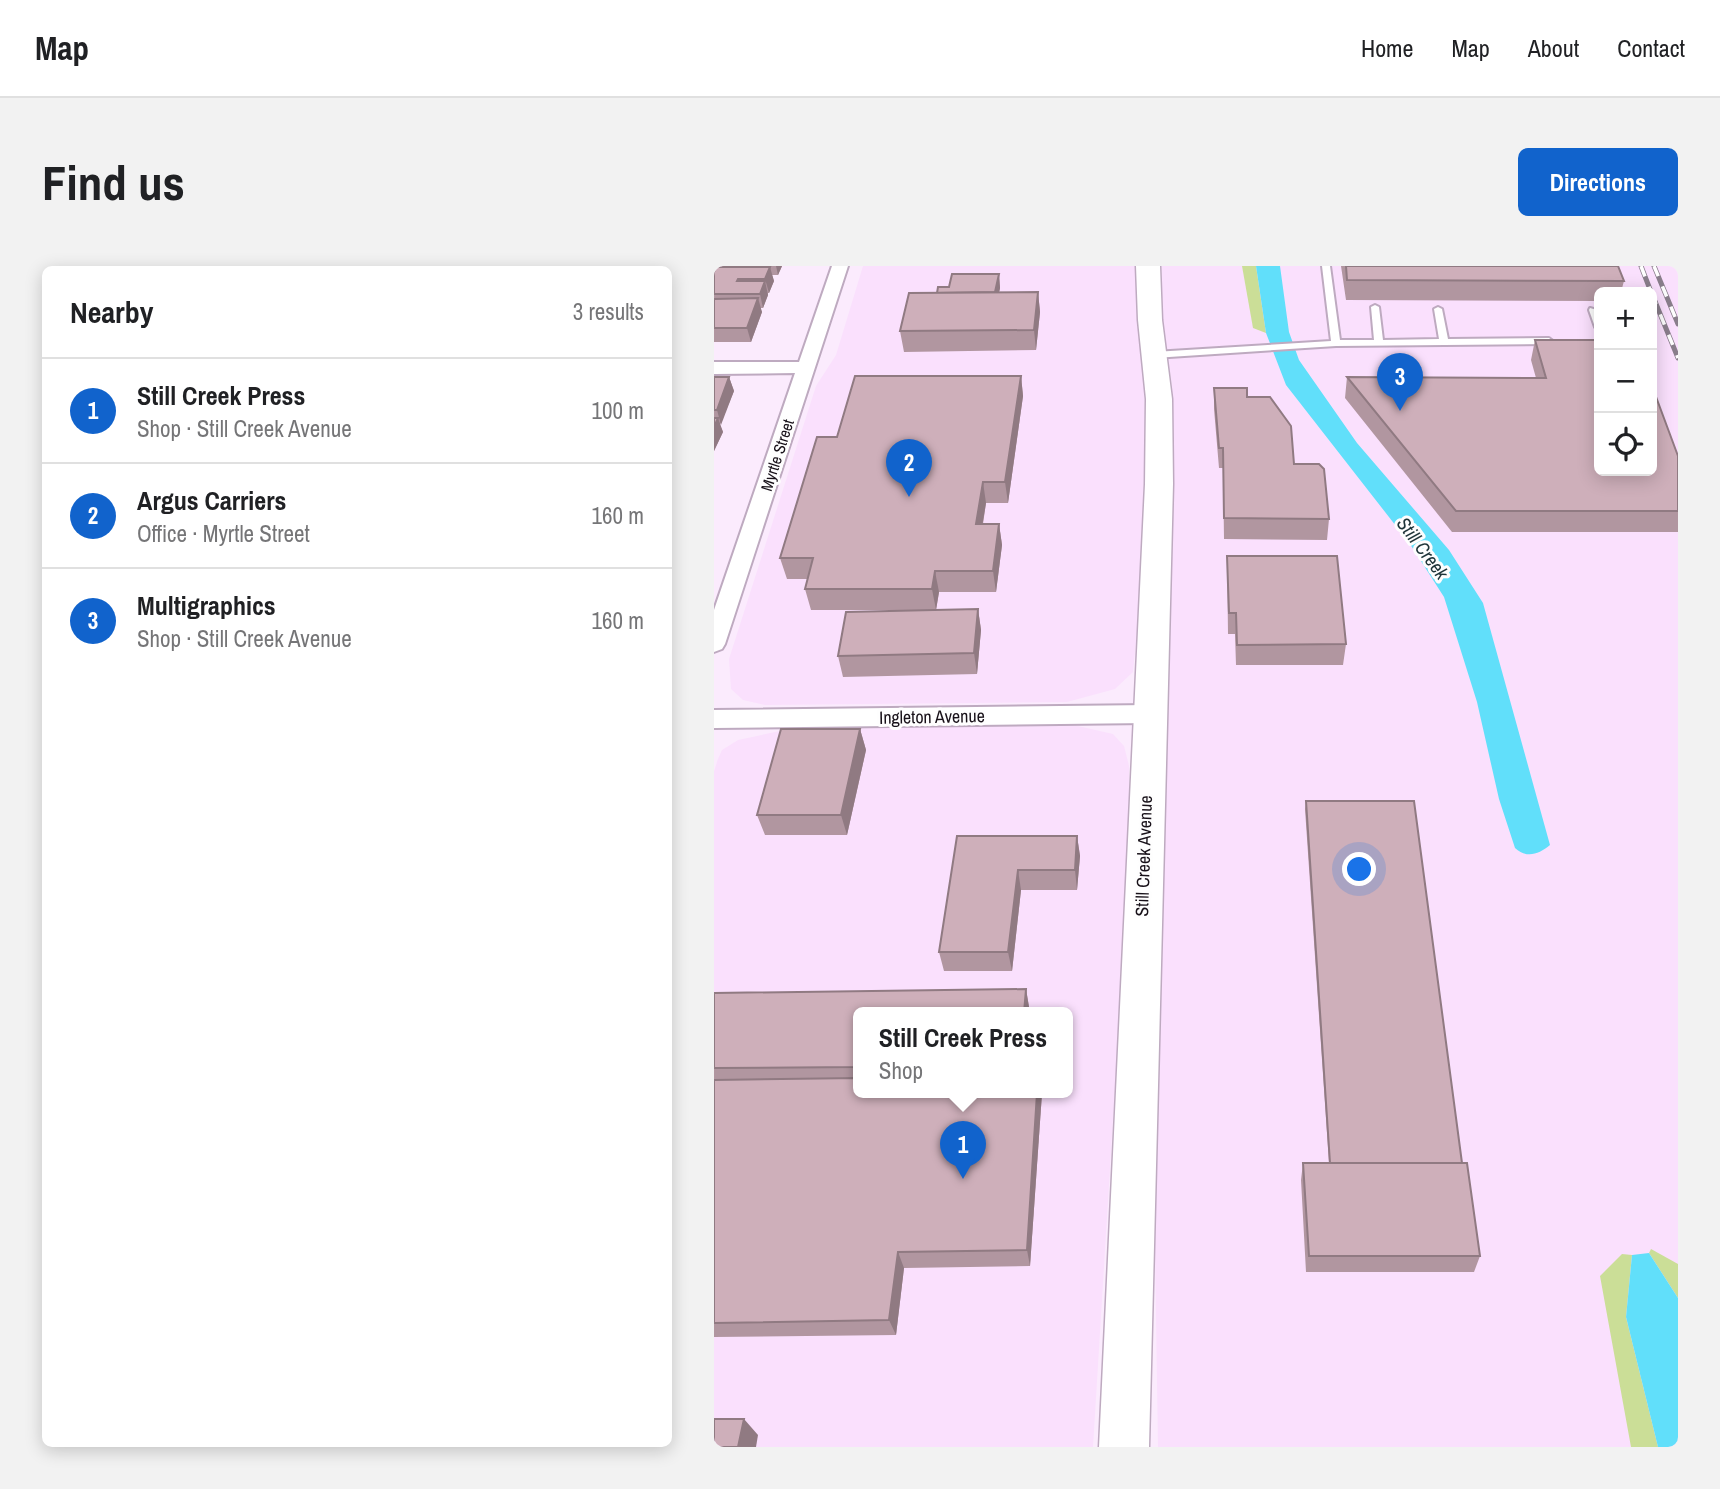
<!DOCTYPE html>
<meta charset="utf-8">
<style>
:root{--surface:#fff;--page:#f2f2f2;--text:#202124;--muted:#757577;--line:#e0e0e0;--accent:#1163cc}
body{margin:0;font-family:"Archivo Narrow",sans-serif;background:var(--page);color:var(--text)}
.controls{position:absolute;right:21px;top:21px;display:grid;overflow:hidden;border-radius:10px;box-shadow:0 4px 18px #0003}
.controls button{width:63px;height:63px;display:grid;place-items:center;padding:0;border:0;border-bottom:2px solid var(--line);background:var(--surface);color:var(--text);font:35px sans-serif}
.you{position:absolute;left:646px;top:604px;width:24px;height:24px;margin:-18px;border:5px solid #fff;border-radius:50%;background:#1a73e8;box-shadow:0 0 0 10px #1a73e833}
.badge{display:grid;place-items:center;width:46px;height:46px;border-radius:50%;background:var(--accent);color:#fff;font-size:23px;font-weight:700}
.pin{position:absolute;translate:-50% -58px;filter:drop-shadow(0 2px 4px #0008)}
.pin::after{content:'';position:absolute;top:37px;width:24px;height:21px;background:inherit;clip-path:polygon(0 0,100% 0,50% 100%)}
.popup{position:absolute;left:139px;top:741px;width:220px;height:91px;box-sizing:border-box;display:grid;place-content:center;border-radius:10px;background:var(--surface);filter:drop-shadow(0 2px 5px #0005);font-size:23px;white-space:nowrap;color:var(--muted)}
.popup b{font-size:26px;color:var(--text)}
.popup::after{content:'';position:absolute;left:50%;top:100%;margin-left:-14px;border:14px solid transparent;border-top-color:var(--surface)}
.list{margin:0;padding:0;list-style:none}
h2{display:flex;justify-content:space-between;align-items:center;height:91px;margin:0;padding:0 28px;font-size:30px}
h2 small{font-size:23px;font-weight:400;color:var(--muted)}
.list li{display:grid;grid-template-columns:46px 1fr auto;gap:21px;align-items:center;box-sizing:border-box;height:105px;padding:0 28px;border-top:2px solid var(--line)}
.list b{display:block;font-size:26px;white-space:nowrap}
.list p{margin:0;font-size:23px;white-space:nowrap;color:var(--muted)}
.list em{font-size:23px;font-style:normal;color:var(--muted)}
.icon{flex:none;width:38px;height:38px;fill:none;stroke:currentColor;stroke-width:2;stroke-linecap:round;stroke-linejoin:round}
.map{position:relative;flex:none;width:964px;height:1181px;overflow:hidden;border-radius:10px}
header{display:flex;align-items:center;gap:42px;box-sizing:border-box;height:98px;padding:0 35px;background:var(--surface);border-bottom:2px solid var(--line)}
header strong{font-size:33px}
nav{display:flex;gap:38px;margin-inline-start:auto;font-size:24px}
.intro{display:flex;align-items:center;justify-content:space-between;box-sizing:border-box;height:168px;padding:0 42px}
h1{margin:0;font-size:49px}
.button{padding:18px 32px;border-radius:10px;background:var(--accent);color:#fff;font-size:24px;font-weight:700}
main{display:flex;gap:42px;padding:0 42px}
aside{flex:1;background:var(--surface);border-radius:10px;box-shadow:0 4px 18px #0003}
.map>svg:first-child{display:block}
.built{fill:#fae0fd;fill-rule:evenodd}
.green{fill:#cbde97}
.water{fill:#61dffa}
.lines{fill:none;stroke-linecap:round;stroke-linejoin:round}
.lane-casing{stroke:#beaac0;stroke-width:4}
.street-casing{stroke:#beaac0;stroke-width:4}
.secondary-casing{stroke:#beaac0;stroke-width:3}
.lane{fill:#fff;fill-rule:evenodd}
.street{fill:#fff;fill-rule:evenodd}
.secondary{fill:#fff;fill-rule:evenodd}
.rail-casing{stroke:#897e8b;stroke-width:5}
.rail{stroke:#fefefe;stroke-width:3.5;stroke-dasharray:11;stroke-linecap:butt}
.wall{fill:#b196a0}
.shaded-wall{fill:#907a82}
.building{fill:#ceafba;stroke:#907a82;stroke-width:2}
.labels{text-anchor:middle;stroke-width:6;stroke-linejoin:round;paint-order:stroke}
.far-street-label{font-size:16px;fill:#181119;stroke:#fefefe}
.street-label{font-size:18px;fill:#181119;stroke:#fefefe}
.water-label{font-size:19px;font-style:italic;fill:#1e3439;stroke:#fefefe}
</style>
<header>
<strong>Map</strong>
<nav><a>Home</a><a>Map</a><a>About</a><a>Contact</a></nav>
</header>
<div class="intro"><h1>Find us</h1><a class="button">Directions</a></div>
<main>
<aside>
<h2>Nearby<small>3 results</small></h2>
<ul class="list">
<li><span class="badge">1</span><div><b>Still Creek Press</b><p>Shop · Still Creek Avenue</p></div><em>100 m</em></li>
<li><span class="badge">2</span><div><b>Argus Carriers</b><p>Office · Myrtle Street</p></div><em>160 m</em></li>
<li><span class="badge">3</span><div><b>Multigraphics</b><p>Shop · Still Creek Avenue</p></div><em>160 m</em></li>
</ul>
</aside>
<div class="map">
<svg width="964" height="1181" viewBox="0 0 964 1181">
<rect width="100%" height="100%" fill="#fbebfd"/>
<g class="built">
<polygon points="149,0 423,0 422,27 430,114 431,175 425,346 419,406 401,423 353,436 51,439 29,434 17,423 15,393 102,120 122,89"/>
<path d="M448 0H964V1181H444L440 920 460 175 458 119 447 51ZM885 26H938V205H885Z"/>
<path d="M351 457 399 468 410 480 415 500 416 575 379 1181H0V505L4 493 8 484 24 474 75 463ZM144 747H354V827H144Z"/>
</g>
<g class="green">
<polygon points="528,0 542,0 552,67 539,62"/>
<polygon points="937,983 964,998 964,1032 935,987"/>
<polygon points="908,988 918,989 912,1051 944,1181 917,1181 886,1010"/>
</g>
<g class="water">
<path d="M542 0H566L575 66 585 94 643 177 735 284 769 337 836 579C825 588 813 593 801 582L785 533 763 436 730 331 696 278 572 119 552 67Z"/>
<polygon points="935,987 964,1032 964,1181 944,1181 912,1051 918,989"/>
</g>
<g class="lines">
<g class="lane-casing">
<g id="lane">
<polygon points="608,0 616,0 626,74 660,74 657,41 661,39 665,41 669,74 725,73 720,43 724,41 728,43 734,73 835,72 839,75 835,78 622,80 440,92 436,89 440,86 617,75"/>
<polygon points="876,42 883,44 885,63 881,61 875,44"/>
</g>
</g>
<g class="street-casing">
<g id="street">
<polygon points="118,0 134,0 11,378 8,383 0,386 0,344 81,107 0,108 0,96 85,96"/>
<polygon points="436,439 444,442 448,448 444,454 436,457 0,462 0,444"/>
</g>
</g>
<g class="secondary-casing">
<polygon id="secondary" points="422,0 446,0 448,54 458,133 459,218 435,1181 385,1181 431,218 432,133 424,54"/>
</g>
<use href="#lane" class="lane"/>
<use href="#street" class="street"/>
<use href="#secondary" class="secondary"/>
<g class="rail-casing">
<g id="rail">
<polyline points="927,0 937,26"/>
<polyline points="940,0 964,58"/>
<polyline points="938,28 964,92"/>
</g>
</g>
<use href="#rail" class="rail"/>
</g>
<g class="wall">
<polygon points="8,0 68,0 64,9 58,9 60,15 55,27 54,27 54,29 49,42 46,42 48,46 37,76 0,76 0,6 8,1"/>
<polygon points="627,0 904,0 910,15 907,26 885,26 885,35 632,34"/>
<polygon points="285,8 286,22 285,26 324,26 326,46 322,84 190,86 186,65 235,21"/>
<polygon points="821,74 964,190 964,266 738,266 631,132 633,111 822,112 817,94"/>
<polygon points="307,110 309,130 294,237 272,237 269,258 285,258 288,279 282,326 225,326 222,344 97,344 91,323 94,313 73,313 66,292 123,171"/>
<polygon points="0,111 15,111 20,125 6,159 9,166 0,185"/>
<polygon points="500,122 533,131 580,198 615,253 613,274 510,273 509,202 505,202 500,143"/>
<polygon points="513,290 632,378 629,399 522,399 521,368 514,368"/>
<polygon points="264,343 267,364 263,408 129,411 124,390"/>
<polygon points="146,463 152,484 133,569 51,569 43,549"/>
<polygon points="592,535 748,897 766,990 760,1006 592,1006 587,914 589,897 615,897 591,543"/>
<polygon points="243,570 363,570 366,590 363,624 307,624 298,705 230,705 225,686"/>
<polygon points="312,723 316,747 144,747 144,827 328,827 316,1000 190,1002 182,1069 0,1071 0,727"/>
</g>
<g class="shaded-wall">
<polygon points="62,0 68,0 64,9"/>
<polygon points="56,1 60,15 55,27 51,13"/>
<polygon points="285,8 286,22 282,42 281,28"/>
<polygon points="51,15 54,29 49,42 46,28"/>
<polygon points="324,26 326,46 322,84 320,64"/>
<polygon points="44,32 48,46 37,76 33,62"/>
<polygon points="307,110 309,130 294,237 291,216"/>
<polygon points="15,111 20,125 7,159 3,144"/>
<polygon points="4,152 9,166 0,185 0,161"/>
<polygon points="269,216 272,237 265,279 262,258"/>
<polygon points="285,258 288,279 282,326 279,305"/>
<polygon points="221,305 225,326 222,344 218,323"/>
<polygon points="264,343 267,364 263,408 260,387"/>
<polygon points="146,463 152,484 133,569 127,549"/>
<polygon points="363,570 366,590 363,624 361,604"/>
<polygon points="304,604 307,624 298,705 294,686"/>
<polygon points="312,723 316,747 310,747"/>
<polygon points="323,827 328,827 316,1000 313,984"/>
<polygon points="184,986 190,1002 182,1069 175,1054"/>
<polygon points="30,1153 44,1169 42,1181 24,1181"/>
</g>
<g class="building">
<polygon points="632,0 904,0 910,15 633,14"/>
<polygon points="2,1 56,1 51,13 24,13 23,15 51,15 46,28 0,28 0,6"/>
<polygon points="238,8 285,8 281,26 223,27 224,21 235,21"/>
<polygon points="324,26 320,64 186,65 195,27"/>
<polygon points="44,32 33,62 0,62 0,33"/>
<polygon points="821,74 885,74 885,205 938,205 938,120 964,190 964,245 742,245 633,111 832,112"/>
<polygon points="141,110 307,110 291,216 269,216 262,258 285,258 279,305 221,305 218,323 91,323 99,292 66,292 103,171 123,171"/>
<polygon points="0,111 15,111 3,144 0,144"/>
<polygon points="500,122 533,122 533,131 556,131 577,160 580,198 605,198 610,203 615,253 510,252 509,182 505,182"/>
<polygon points="0,152 4,152 0,161"/>
<polygon points="513,290 623,290 632,378 523,379 522,347 515,347"/>
<polygon points="264,343 260,387 124,390 132,346"/>
<polygon points="67,463 146,463 127,549 43,549"/>
<polygon points="592,535 700,535 748,897 616,897"/>
<polygon points="243,570 363,570 361,604 304,604 294,686 225,686"/>
<polygon points="312,723 310,747 144,747 144,801 0,802 0,727"/>
<polygon points="144,812 144,827 323,827 313,984 184,986 175,1054 0,1057 0,814"/>
<polygon points="589,897 753,897 766,990 595,990"/>
<polygon points="0,1153 30,1153 24,1181 0,1181"/>
</g>
<g class="labels">
<g class="far-street-label">
<text transform="translate(63 189) rotate(-72)" y="6">Myrtle Street</text>
</g>
<g class="street-label">
<text transform="translate(218 451) rotate(-1)" y="6">Ingleton Avenue</text>
<text transform="translate(430 590) rotate(-88)" y="6">Still Creek Avenue</text>
</g>
<g class="water-label">
<text transform="translate(709 282) rotate(53)" y="7">Still Creek</text>
</g>
</g>
</svg>
<div class="controls">
<button>+</button>
<button>−</button>
<button><svg class="icon" aria-label="locate" viewBox="0 0 24 24"><circle cx="12" cy="12" r="6"/><path d="M12 2v4M12 18v4M2 12h4M18 12h4"/></svg></button>
</div>
<div class="you"></div>
<div class="pin badge" style="left:249px;top:913px">1</div>
<div class="popup"><b>Still Creek Press</b>Shop</div>
<div class="pin badge" style="left:195px;top:231px">2</div>
<div class="pin badge" style="left:686px;top:145px">3</div>
</div>
</main>
